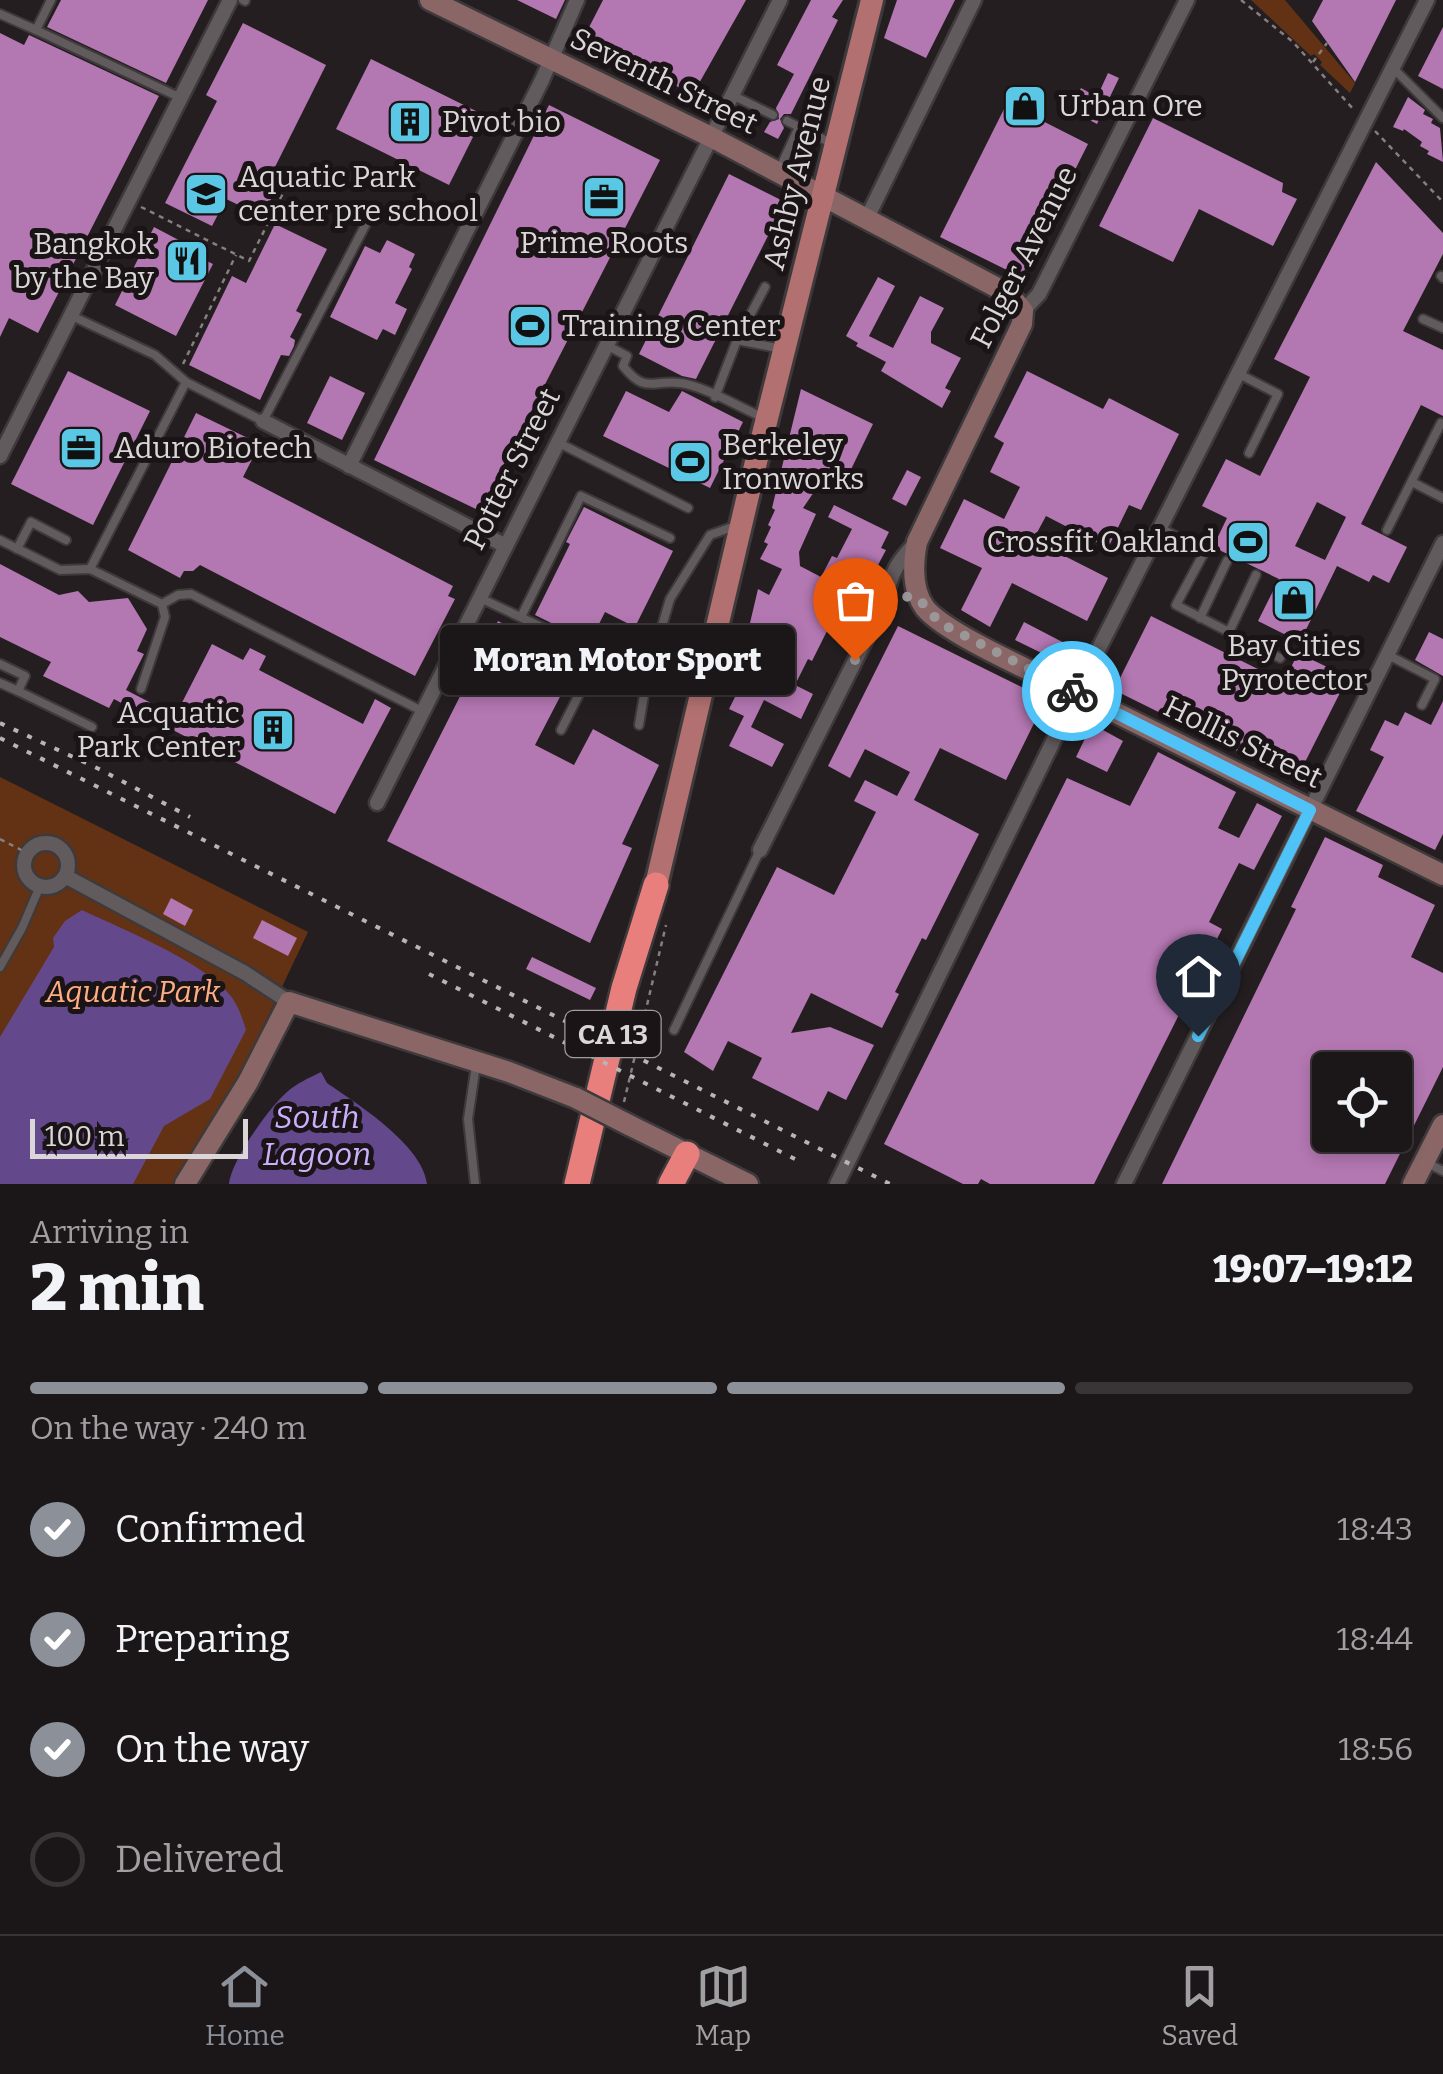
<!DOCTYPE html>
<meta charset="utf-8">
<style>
:root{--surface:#1b1618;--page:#282325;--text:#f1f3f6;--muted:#a09fa2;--line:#393537;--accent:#8c9099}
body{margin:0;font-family:Bitter,serif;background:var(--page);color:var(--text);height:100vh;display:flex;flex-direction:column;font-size:38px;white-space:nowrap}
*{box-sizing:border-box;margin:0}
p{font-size:32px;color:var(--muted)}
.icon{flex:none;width:55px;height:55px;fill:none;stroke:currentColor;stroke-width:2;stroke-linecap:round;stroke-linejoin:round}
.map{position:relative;height:1184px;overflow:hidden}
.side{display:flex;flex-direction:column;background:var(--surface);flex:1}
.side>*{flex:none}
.tools{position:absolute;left:1312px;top:1052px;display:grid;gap:20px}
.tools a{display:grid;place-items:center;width:100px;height:100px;border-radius:10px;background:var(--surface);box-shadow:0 5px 15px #0003,0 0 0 2px var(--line);font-size:50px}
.scale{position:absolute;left:30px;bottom:25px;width:218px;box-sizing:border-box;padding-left:10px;border:5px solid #dbd7d8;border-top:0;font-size:28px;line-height:35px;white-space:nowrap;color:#dbd7d8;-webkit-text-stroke:8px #1a1416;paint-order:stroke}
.pin{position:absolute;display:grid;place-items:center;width:85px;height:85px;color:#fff;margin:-102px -42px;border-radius:50% 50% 50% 0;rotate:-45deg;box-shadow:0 0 10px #0007}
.pin .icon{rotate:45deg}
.courier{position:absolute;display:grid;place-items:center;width:100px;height:100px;margin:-50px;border:8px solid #4fc3f7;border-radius:50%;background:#fff;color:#222;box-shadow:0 2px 12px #0007}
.bubble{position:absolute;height:70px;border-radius:10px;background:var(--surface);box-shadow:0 5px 15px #0003,0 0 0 2px var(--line);font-size:32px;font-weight:800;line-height:70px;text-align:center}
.head em{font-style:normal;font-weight:800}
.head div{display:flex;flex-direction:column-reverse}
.head{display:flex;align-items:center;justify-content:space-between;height:170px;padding:0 30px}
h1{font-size:65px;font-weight:800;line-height:75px}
.bar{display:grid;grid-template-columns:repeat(4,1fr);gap:15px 10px;align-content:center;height:120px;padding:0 30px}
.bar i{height:12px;border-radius:8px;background:var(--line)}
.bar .selected{background:var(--accent)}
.bar p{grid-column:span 4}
ol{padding:0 30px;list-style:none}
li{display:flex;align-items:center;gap:30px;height:110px}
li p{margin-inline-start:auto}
li .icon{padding:10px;border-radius:50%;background:var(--accent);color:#fff;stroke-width:4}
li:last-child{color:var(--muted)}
li i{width:55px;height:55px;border:5px solid var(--line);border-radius:50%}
.dock{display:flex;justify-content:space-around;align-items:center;height:140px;border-top:2px solid var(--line);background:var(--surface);font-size:28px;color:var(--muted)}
.dock a{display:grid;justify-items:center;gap:5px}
.dock .selected{color:var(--accent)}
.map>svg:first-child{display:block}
.green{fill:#633214}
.water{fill:#63498c}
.building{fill:#b377b1;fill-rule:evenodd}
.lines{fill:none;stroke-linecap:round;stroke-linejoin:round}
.lane-casing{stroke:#3e3a3b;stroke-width:12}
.street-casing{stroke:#3e3a3b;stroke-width:19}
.secondary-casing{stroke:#3e3a3b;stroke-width:25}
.primary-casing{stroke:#3e3a3b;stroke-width:28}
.highway-casing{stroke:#3e3a3b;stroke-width:30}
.path{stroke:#847f80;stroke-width:2.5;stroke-dasharray:5 5;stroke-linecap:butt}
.lane{stroke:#625b5d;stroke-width:8}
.street{stroke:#625b5d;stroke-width:14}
.secondary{stroke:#8a6667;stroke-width:20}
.primary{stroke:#b27170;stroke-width:22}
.highway{stroke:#e87f7d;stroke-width:25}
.rail{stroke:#b9b5b6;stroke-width:4;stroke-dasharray:5 10;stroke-linecap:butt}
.secondary-bridge-casing{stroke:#3e3a3b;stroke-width:25;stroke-linecap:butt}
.secondary-bridge{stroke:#8a6667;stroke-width:20}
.done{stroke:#9b9698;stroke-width:10;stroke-dasharray:0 18}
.route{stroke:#4fc3f7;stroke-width:12}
.labels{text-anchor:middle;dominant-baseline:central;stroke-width:10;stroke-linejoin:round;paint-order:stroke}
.shield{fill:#1a1416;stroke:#a19c9e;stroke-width:2.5}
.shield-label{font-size:28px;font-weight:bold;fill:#dbd7d8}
.street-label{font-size:30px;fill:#dbd7d8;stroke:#1a1416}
.poi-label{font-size:30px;fill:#dbd7d8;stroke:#1a1416;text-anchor:start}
.park-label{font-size:30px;font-style:italic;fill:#fdad82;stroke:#1a1416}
.water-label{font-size:32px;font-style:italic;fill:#caaffc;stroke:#1a1416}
</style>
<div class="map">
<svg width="1443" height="1184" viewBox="0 0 1443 1184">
<rect width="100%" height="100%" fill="#241e20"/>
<g class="green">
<path d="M1251 0H1285L1355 83 1350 93 1320 65 1322 62 1314 54 1311 56Z"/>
<path d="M0 777 308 932 234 1088 175 1184H0Z"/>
</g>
<g class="water">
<path d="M82 910C124 930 202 961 230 995 238 1005 242 1017 246 1030L210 1099 164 1126 133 1184H0V1037L54 947 53 938 65 921Z"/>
<path d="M321 1072 327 1083C356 1103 423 1145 427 1184H229C232 1159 269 1108 287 1092 297 1083 309 1078 321 1072Z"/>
</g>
<g class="building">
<path d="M61 0H208L166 83 47 27Z"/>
<path d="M517 0H565L556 19Z"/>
<path d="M603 0H746L693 94 582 41Z"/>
<path d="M811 0H843L832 17 838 20 791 114H784L780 119 784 128 778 139 764 132 770 122 779 119 776 108 794 74 777 65Z"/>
<path d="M897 0H955L926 58 884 38Z"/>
<path d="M1323 0H1396L1355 82 1312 21Z"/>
<path d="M243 23 326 65 267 183 277 188 262 216 226 199 212 226 165 203 217 101 206 95Z"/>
<path d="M1443 27V89L1418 76Z"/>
<path d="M0 33 24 45 29 35 159 96 38 333 9 318 0 337Z"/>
<path d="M371 59 484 115 449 185 336 129Z"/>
<path d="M1108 73 1119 78 1097 124 1070 110 1081 88 1097 97Z"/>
<path d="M1408 97 1425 110 1423 114 1433 119 1431 123 1440 128 1443 162 1427 154 1429 151 1420 146 1422 142 1404 129 1406 125 1403 131 1393 127Z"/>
<path d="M1007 103 1088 144 1021 277 940 237Z"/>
<path d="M549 105 660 160 480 511 374 460Z"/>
<path d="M1153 118 1283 183 1282 192 1297 199 1273 246 1199 209 1173 262 1099 226Z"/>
<path d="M1376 162 1443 233V254L1403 331 1443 350V416L1421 405 1361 524 1407 547 1389 583 1373 575 1369 582 1337 566 1300 642 1258 621 1279 579 1213 547 1227 518 1202 506 1226 459 1260 476 1310 377 1274 359ZM1317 502 1346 517 1325 560 1295 546Z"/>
<path d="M729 174 785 202 696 379 682 376 639 354Z"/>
<path d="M275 224 327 249 296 311 302 314 290 337 295 340 294 346 289 356 281 355 260 400 189 365 232 276 246 283Z"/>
<path d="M154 227 190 246 188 252 213 264 176 336 115 305Z"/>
<path d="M387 240 415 254 409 267 412 269 395 303 407 309 395 335 383 329 377 340 330 317 365 246 380 253Z"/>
<path d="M878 277 895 286 869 336 893 348 920 296 944 308 931 332V343L961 358 945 388 951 391 942 408 881 371 886 362 856 346 858 343 846 336Z"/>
<path d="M68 371 150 411 93 525 11 484Z"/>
<path d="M1027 371 1103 409 1109 398 1179 434 1141 510 1129 505 1108 548 1046 516 1033 540 1108 578 1087 621 1012 583 990 627 961 610 982 568 940 548 964 499 1004 519 1020 487 990 472 1004 443 994 437Z"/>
<path d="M330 376 365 393 342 440 307 423Z"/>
<path d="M801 389 873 424 842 488 823 479 803 508 816 514 799 552 800 566 821 577 832 556 837 558 852 529 828 517 834 505 889 532 881 548 886 550 878 565 871 562 850 605 856 608 844 632 830 625 812 661 808 659 795 685 813 694 801 719 764 700 751 727 784 744 772 767 729 746 744 716 729 709 760 647 746 640 758 589 769 595 782 569 760 559 768 544 764 542 771 527 768 525 775 510 772 508Z"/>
<path d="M626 391 669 412 682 391 743 422 710 488 603 436Z"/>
<path d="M196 413 260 444 243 477 453 586 448 596 455 599 415 676 200 565 193 571H184L180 578 128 550Z"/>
<path d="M907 470 921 477 906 506 892 499Z"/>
<path d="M584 507 673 551 635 627 605 612 590 642 535 615 570 544 566 542Z"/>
<path d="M0 564 59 595 78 591 89 602 128 598 147 629 137 651 144 654 126 690 155 705 149 718 114 699 109 708 43 676 51 662 0 637Z"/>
<path d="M1151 616 1284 682 1298 653 1348 677 1296 780 1114 690Z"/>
<path d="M498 621 578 662 535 745 574 765 593 729 659 765 622 844 632 848 590 943 387 841Z"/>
<path d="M1024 622 1072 647 1064 664 1015 640Z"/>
<path d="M898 626 1046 699 1006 780 940 748 914 800 979 834 926 940 922 938 895 992 899 994 882 1028 811 993 791 1033 830 1027 874 1045 846 1100 828 1091 818 1111 752 1078 762 1058 728 1041 713 1071 684 1052 777 867 834 895 876 812 854 801 865 780 897 796 910 772 865 749 850 778 828 766Z"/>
<path d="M1429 632 1443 639V676L1415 660Z"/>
<path d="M212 644 243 660 250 648 266 656 259 670 363 724 375 699 391 708 335 814 169 728Z"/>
<path d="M1443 701V834L1435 850 1356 811 1384 757 1370 750 1385 720 1398 726 1405 712 1431 725Z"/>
<path d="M1092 724 1123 741 1107 772 1076 757Z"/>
<path d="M1158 752 1236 792 1218 828 1239 838 1257 803 1282 816 1254 870 1239 863 1209 922 1222 929 1094 1184H990L981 1179 978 1184H963L884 1144 1067 778 1130 806Z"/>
<path d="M1325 837 1383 865 1378 877 1435 905 1411 957 1443 973V1067L1385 1184H1162L1296 909 1291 907ZM1330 1070H1395V1135H1330Z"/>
<path d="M171 898 193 910 185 926 163 914Z"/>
<path d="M262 920 297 938 288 956 253 938Z"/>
<path d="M532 957 596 988 590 1000 526 969Z"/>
</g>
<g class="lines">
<g class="lane-casing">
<g id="lane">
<path d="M243 0 245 1"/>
<path d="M0 14 36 30 51 0"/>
<path d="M36 30 181 98"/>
<path d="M1393 68 1443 118"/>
<path d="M732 95 773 115"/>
<path d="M787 121 833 144"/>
<path d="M780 168 799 127"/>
<path d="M1441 276 1443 278"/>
<path d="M72 316 155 355 186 382 263 421 368 220"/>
<path d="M1423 319 1443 328"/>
<path d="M737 340 782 349"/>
<path d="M608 346 627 356 623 366C646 395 653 379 680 383 704 386 739 407 762 417"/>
<path d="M1239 374 1278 394 1249 453"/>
<path d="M715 397 737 340 765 287"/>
<path d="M559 443 688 508"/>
<path d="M1412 482 1443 498"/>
<path d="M1160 528 1205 551 1176 605 1280 658"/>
<path d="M1387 530 1441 423"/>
<path d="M0 540 60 570 90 569 162 604"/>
<path d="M17 549 31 522 66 540"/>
<path d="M90 569 186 382"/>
<path d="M480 598 647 677"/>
<path d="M162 604 178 595 191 594 422 711"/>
<path d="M521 617 581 496 670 538"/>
<path d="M1200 618 1227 561"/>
<path d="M1229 632 1256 575"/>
<path d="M1388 655 1435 679 1422 705"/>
<path d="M0 664 25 676 18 691 92 727"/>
<path d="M0 683 18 691"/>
<path d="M141 689 165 617 162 604"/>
<path d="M639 725 647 677 670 599 710 535 738 525"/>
<path d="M561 730 599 655"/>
<path d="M0 967 22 928 40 886"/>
<path d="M674 1030 760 850"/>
<path d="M1425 1162 1443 1171"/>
<path d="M475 1184 468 1119 476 1065"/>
</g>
</g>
<g class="street-casing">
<g id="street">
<path d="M866 220 974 0"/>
<path d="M1023 311 1039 294 1187 0"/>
<path d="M263 421 506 546"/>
<path d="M0 456 230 0"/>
<path d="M349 466 542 80 577 0"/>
<path d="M377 803 780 0"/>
<circle cx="46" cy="865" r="22"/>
<path d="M760 850 886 599C889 575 900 558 917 542"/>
<path d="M65 876 245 973 289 1002"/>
<path d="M837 1184 1088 670 1427 0"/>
<path d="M1124 1184 1443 543"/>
</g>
</g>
<g class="secondary-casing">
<g id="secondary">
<path d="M430 0 711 137 1009 294 1023 311 1022 324 917 542C913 563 911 589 925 608 947 635 1041 675 1076 693 1198 754 1321 814 1443 875"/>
<path d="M629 1125 748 1184"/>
<path d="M185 1184 248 1082 289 1002 509 1072 576 1098"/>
<path d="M1413 1184 1443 1125"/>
</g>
</g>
<g class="primary-casing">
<path id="primary" d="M656 885 755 466 872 0"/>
</g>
<g class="highway-casing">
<g id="highway">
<path d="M577 1184 624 988 656 885"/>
<path d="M671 1184 687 1154"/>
</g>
</g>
<g class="path">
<path d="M1241 0 1293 42 1355 111"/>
<path d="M1313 62 1327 43"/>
<path d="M1375 131 1443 202"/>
<path d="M141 207 249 261 283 193 294 181"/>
<path d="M183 364 236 255"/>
<path d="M0 839 27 853"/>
<path d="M624 1102 666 925"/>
</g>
<use href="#lane" class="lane"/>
<use href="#street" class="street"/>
<use href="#secondary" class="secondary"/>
<use href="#primary" class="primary"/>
<use href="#highway" class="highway"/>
<g class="rail">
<path d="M0 723 99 769 190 817"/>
<path d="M0 738 890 1184"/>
<path d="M429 974 795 1159"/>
</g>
<g class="secondary-bridge-casing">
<path id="secondary-bridge" d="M576 1098 629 1125"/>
</g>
<use href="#secondary-bridge" class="secondary-bridge"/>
</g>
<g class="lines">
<path class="done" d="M855 660 886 599 900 596 918 598 940 623 1072 691"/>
<path class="route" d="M1072 691 1310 810 1198 1036"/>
</g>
<defs>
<g id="shop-square" transform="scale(2.25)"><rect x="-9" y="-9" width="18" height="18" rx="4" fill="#5ac8e5" stroke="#1a1416"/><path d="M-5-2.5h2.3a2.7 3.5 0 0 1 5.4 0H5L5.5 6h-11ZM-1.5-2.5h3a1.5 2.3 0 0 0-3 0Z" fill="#111"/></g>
<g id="building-square" transform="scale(2.25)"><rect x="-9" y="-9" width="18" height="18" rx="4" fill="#5ac8e5" stroke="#1a1416"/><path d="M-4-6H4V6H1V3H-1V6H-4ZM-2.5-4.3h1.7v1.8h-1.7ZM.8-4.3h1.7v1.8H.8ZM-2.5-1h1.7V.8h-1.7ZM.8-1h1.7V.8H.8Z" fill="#111"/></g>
<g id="school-square" transform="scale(2.25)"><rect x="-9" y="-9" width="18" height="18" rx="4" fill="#5ac8e5" stroke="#1a1416"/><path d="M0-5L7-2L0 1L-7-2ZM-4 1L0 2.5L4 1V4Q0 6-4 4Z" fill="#111"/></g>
<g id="office-square" transform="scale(2.25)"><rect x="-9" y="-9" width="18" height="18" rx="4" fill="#5ac8e5" stroke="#1a1416"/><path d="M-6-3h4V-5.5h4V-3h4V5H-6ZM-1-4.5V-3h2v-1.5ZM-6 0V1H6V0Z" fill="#111"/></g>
<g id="restaurant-square" transform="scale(2.25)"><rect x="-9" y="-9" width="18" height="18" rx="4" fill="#5ac8e5" stroke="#1a1416"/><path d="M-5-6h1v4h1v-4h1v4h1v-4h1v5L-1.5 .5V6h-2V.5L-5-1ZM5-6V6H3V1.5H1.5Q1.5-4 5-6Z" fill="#111"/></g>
<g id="stadium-square" transform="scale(2.25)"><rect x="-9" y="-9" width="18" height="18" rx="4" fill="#5ac8e5" stroke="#1a1416"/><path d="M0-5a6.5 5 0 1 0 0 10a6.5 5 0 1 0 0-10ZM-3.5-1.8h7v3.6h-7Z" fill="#111"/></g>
</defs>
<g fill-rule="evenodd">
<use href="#shop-square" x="1025" y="106"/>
<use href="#building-square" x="410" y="122"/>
<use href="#school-square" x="206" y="194"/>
<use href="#office-square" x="604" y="197"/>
<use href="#restaurant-square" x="187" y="261"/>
<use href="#stadium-square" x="530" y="326"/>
<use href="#office-square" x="81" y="448"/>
<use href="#stadium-square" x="690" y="462"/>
<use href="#stadium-square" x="1248" y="542"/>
<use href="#shop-square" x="1294" y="600"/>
<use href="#building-square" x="273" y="730"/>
</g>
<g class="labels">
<rect class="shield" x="565.5" y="1011" width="95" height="46" rx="8"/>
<g class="shield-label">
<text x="613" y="1034">CA 13</text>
</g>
<g class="street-label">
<text transform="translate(664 81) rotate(26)">Seventh Street</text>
<text transform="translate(797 173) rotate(-76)">Ashby Avenue</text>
<text transform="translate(1024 257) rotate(-63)">Folger Avenue</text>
<text transform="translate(512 469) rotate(-63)">Potter Street</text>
<text transform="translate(1243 742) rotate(26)">Hollis Street</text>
</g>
<g class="poi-label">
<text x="1058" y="106">Urban Ore</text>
<text x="442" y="122">Pivot bio</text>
<text x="238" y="177">Aquatic Park<tspan x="238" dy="34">center pre school</tspan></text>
<text x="604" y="243" text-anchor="middle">Prime Roots</text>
<text x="154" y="244" text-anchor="end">Bangkok<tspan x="154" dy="34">by the Bay</tspan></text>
<text x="562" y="326">Training Center</text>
<text x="722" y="445">Berkeley<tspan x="722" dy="34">Ironworks</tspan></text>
<text x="114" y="448">Aduro Biotech</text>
<text x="1216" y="542" text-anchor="end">Crossfit Oakland</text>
<text x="1294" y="646" text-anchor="middle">Bay Cities<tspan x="1294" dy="34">Pyrotector</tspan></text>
<text x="240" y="713" text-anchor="end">Acquatic<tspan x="240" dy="34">Park Center</tspan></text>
</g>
<g class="park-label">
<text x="133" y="992">Aquatic Park</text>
</g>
<g class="water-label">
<text x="317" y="1117">South<tspan x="317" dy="37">Lagoon</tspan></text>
</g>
</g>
</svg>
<div class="tools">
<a><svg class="icon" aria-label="locate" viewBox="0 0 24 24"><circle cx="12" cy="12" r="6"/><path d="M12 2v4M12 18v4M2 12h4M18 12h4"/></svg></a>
</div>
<div class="scale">100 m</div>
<div class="pin" style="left:855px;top:660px;background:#ea580c"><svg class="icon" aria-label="bag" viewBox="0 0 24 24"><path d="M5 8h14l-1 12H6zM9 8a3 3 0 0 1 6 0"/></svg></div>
<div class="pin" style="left:1198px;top:1036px;background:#1f2937"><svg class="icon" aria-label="home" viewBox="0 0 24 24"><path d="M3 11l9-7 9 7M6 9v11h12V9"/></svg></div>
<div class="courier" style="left:1072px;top:691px"><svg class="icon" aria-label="bike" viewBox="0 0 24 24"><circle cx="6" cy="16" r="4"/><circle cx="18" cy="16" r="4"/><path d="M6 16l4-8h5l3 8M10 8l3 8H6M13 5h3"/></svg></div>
<div class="bubble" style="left:440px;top:625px;width:355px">Moran Motor Sport</div>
</div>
<section class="side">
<div class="head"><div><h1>2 min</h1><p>Arriving in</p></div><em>19:07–19:12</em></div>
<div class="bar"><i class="selected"></i><i class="selected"></i><i class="selected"></i><i></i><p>On the way · 240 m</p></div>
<ol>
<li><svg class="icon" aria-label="check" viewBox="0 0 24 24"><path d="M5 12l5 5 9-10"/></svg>Confirmed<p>18:43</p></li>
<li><svg class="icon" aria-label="check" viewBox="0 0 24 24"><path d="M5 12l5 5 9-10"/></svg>Preparing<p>18:44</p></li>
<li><svg class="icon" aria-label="check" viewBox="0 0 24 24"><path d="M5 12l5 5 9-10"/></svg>On the way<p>18:56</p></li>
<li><i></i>Delivered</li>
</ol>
</section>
<nav class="dock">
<a class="selected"><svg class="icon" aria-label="home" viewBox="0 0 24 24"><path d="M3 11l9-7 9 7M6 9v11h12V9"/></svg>Home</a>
<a><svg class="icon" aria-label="map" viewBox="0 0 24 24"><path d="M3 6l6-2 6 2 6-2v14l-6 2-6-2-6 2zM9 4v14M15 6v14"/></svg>Map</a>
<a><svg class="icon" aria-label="saved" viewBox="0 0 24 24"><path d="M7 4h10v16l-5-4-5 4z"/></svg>Saved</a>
</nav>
